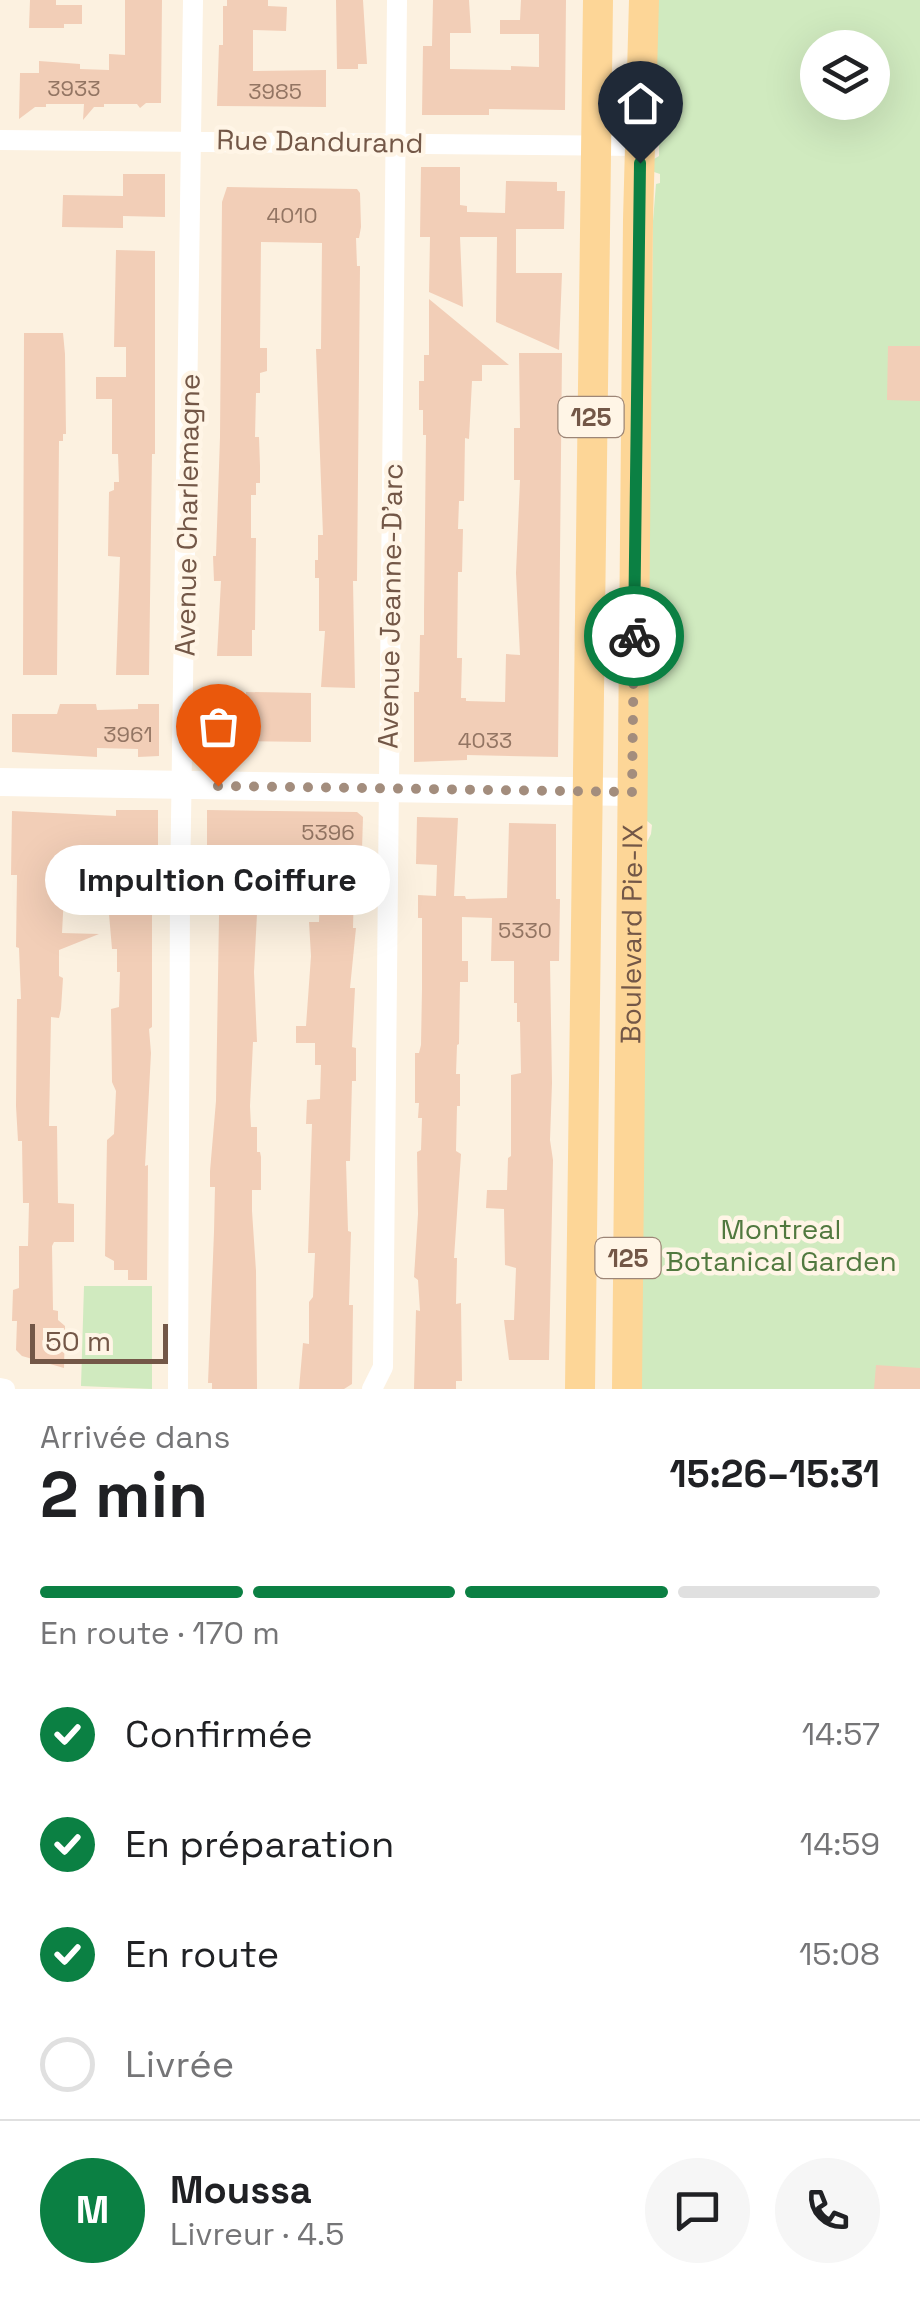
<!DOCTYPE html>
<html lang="fr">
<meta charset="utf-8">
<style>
:root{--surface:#fff;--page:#f6f6f6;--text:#202124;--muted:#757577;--line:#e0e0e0;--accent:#0b8043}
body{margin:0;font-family:"Space Grotesk",sans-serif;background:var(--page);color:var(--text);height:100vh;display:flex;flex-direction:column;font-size:38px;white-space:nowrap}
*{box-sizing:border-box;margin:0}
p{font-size:32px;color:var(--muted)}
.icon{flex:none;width:55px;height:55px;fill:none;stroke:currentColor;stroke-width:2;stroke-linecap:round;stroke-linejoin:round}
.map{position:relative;height:1389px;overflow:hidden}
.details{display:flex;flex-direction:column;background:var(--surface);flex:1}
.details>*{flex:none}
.buttons{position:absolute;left:800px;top:30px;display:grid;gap:20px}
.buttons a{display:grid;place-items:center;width:90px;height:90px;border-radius:50%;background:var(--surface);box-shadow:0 10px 40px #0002;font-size:50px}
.scale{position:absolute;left:30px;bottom:25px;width:138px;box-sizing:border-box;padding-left:10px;border:5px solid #735747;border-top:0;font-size:28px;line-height:35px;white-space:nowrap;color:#735747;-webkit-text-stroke:8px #fff5e6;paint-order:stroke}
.pin{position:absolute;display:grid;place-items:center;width:85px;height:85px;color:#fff;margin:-102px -42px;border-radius:50% 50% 50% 0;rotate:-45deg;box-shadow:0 0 10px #0007}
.pin .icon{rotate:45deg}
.courier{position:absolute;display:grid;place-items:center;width:100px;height:100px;margin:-50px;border:8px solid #0b8043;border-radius:50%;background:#fff;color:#222;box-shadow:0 2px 12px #0007}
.bubble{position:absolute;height:70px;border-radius:35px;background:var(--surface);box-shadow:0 10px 40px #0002;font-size:32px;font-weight:700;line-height:70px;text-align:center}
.overview em{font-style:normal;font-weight:700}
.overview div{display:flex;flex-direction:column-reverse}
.overview{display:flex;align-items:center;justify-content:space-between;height:170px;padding:0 40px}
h1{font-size:65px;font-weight:700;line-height:75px}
.bar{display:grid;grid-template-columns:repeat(4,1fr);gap:15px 10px;align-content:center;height:120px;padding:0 40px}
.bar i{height:12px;border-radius:8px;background:var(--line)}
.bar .on{background:var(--accent)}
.bar p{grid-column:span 4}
.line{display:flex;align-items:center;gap:25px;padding:0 40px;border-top:2px solid var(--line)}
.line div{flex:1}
.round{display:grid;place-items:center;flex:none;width:105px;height:105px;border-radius:52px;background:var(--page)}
ol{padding:0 40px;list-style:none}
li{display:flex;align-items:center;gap:30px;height:110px}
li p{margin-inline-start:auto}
li .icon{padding:10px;border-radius:50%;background:var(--accent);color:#fff;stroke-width:4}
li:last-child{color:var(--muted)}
li i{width:55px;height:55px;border:5px solid var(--line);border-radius:50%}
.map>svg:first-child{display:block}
.green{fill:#d0eabf;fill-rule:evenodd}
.building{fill:#f2ceb7}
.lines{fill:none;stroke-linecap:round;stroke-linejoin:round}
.street{stroke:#fff;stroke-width:20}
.secondary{stroke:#fff;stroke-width:28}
.primary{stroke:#fdd697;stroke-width:30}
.done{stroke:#a38d7d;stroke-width:10;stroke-dasharray:0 18}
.route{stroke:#0b8043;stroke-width:12}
.labels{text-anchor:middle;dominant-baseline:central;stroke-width:9;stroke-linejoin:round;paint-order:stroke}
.number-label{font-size:22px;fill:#937563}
.shield{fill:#fff5e6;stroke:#9d8677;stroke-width:2.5}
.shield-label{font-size:25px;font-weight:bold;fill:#735747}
.street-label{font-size:28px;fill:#735747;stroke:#fff5e6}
.park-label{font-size:28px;fill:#51793f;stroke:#fff5e6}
</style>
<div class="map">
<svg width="920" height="1389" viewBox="0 0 920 1389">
<rect width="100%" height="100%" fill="#fcf1e0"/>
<g class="green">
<path d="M658 0H920V1389H641L646 844 651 834 652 825 646 820 653 221 656 184 660 183V174L654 172V159L659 156V122H655ZM818 48H872V102H818Z"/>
<path d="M84 1286H152V1389L81 1386Z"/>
</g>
<g class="building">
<path d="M30 0H56V5H82V24H64V28H29Z"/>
<path d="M125 0H162L161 103H146L140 108 137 104H104V107H94L83 120 84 104H46V107H35L19 119 20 73H39V61L80 64V69L109 70V54L125 55Z"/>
<path d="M227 0H268V6L287 7 286 31 253 30V71L326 70V107L217 106 219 45H223V6H227Z"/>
<path d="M336 0H363L367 64H358V69H337Z"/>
<path d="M433 0H469L471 33H450V69L511 70V66L539 67V34H500V20H520L521 0H566L565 110 489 109V115H422L423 46H432Z"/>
<path d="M421 167H460V205L467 206V212L505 213 506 181 557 182V191H565L564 229H516V273H562L559 350 496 322 497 237H460L463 307 429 292 430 237H420Z"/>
<path d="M123 174H165V217L123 216V228L62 227 63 195 123 196Z"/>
<path d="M227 187 357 189 360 193 361 227 359 238H356L357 266H360L357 581H353L355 688 321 687 325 631H319V578H315V560H318V535H323L316 349H321L322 243 261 242 260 348H267V371L260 373V393H256L255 437H259L260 466V483H256V495H251V538H256L255 630H252V656H217L221 581H214L213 556H216L220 437 222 202Z"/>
<path d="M116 250 155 251V454H152L149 675H116L120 557 108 556 109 492 114 490V482H119L118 454H112V399H96V377H126V347H114Z"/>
<path d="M429 299 509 365H482V381H472L469 439 465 438 464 501H459L458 529H463L462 572H458L457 658H462L461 698H466V701L505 702 506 654 520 655 516 573 520 480H514V428H520L519 353H562L558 757 467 755V760L414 762V692H419L420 635H424V612L426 435H423V410H419V381H424V355H429Z"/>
<path d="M24 333H63L65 354 66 434H63V441H59L57 675H23Z"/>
<path d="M888 346H920V401L887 400Z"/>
<path d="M246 692 311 693V742L245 741Z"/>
<path d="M60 704H96L97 710 138 709V704H159V756L138 757V749L97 748V757L12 752V714H57Z"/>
<path d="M116 810H158V882H152V1027L149 1029 151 1053 145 1166 148 1165 147 1280H128V1270H114V1261L105 1256 107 1140 114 1134 116 1091 112 1082 111 1009 119 1007 120 972H117V949H112L109 914H101V892H115L116 853 76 852V876H65L62 933 99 934 59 950V976L63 978 61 1009 59 1018 51 1017 49 1126H57L58 1203 74 1204V1242H54L52 1246 53 1310 58 1311V1320L65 1326 64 1368 22 1356 16 1350 17 1321H12L13 1290 19 1288V1246H28L29 1203H23L22 1141H18L16 1106 17 999H21L19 948 16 947 17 875H11L12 811 116 816Z"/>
<path d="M207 810 357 812 363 817 361 882H354L353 928H356L350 988H355L352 1047 356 1048V1081H352L350 1161H346L348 1231 351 1232 349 1305H353L352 1384 344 1389H299L303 1343 309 1344V1302L313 1297 315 1253H308L312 1124H306L307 1100 320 1099 321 1065H315V1043H296V1026H306L311 956 309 922H319L320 895H334L337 857 294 853V880H274L275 851H240V894H258L254 972 257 1042H253L250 1106 251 1127H257V1152H260L261 1157V1190H252V1211L256 1271 257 1389H212V1383H208L214 1232 215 1187H210V1171L216 1101 219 916 218 880H207Z"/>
<path d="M417 817 458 818 454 896H465L466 899 507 898 509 823 556 824V899H560L559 961H550L552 1083 550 1140 553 1160 549 1360H509L504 1320H514L516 1268 505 1265 504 1209 486 1208 487 1190H507L508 1158 511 1156V1075L521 1073 520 1022H517V1003H514V961H491L492 918 462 917V961H468V982H460L459 1044 457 1045 456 1074H460V1106H457L456 1151 461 1154 454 1258H457L456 1304 461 1303 462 1381H456V1389H414L416 1310 420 1311 418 1280 414 1277 418 1214 417 1152 421 1150 422 1118H418L419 1103H415V1053H419L421 1045 422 989V918H418V895L436 896 437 865 416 864Z"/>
<path d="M876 1365 920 1368V1389H874Z"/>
</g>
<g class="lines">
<g class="street">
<path d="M0 140 640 146"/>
<path d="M0 1388 5 1389"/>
<path d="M178 1389 180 889 193 0"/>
<path d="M372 1389 383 1367 397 0"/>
</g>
<path class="secondary" d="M0 782 632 792"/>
<g class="primary">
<path d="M580 1389 598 0"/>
<path id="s1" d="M627 1389 638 220 644 0"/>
</g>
</g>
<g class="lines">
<path class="done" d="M218 786 632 792 634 636"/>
<path class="route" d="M634 636 640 163"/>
</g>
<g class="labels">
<g class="number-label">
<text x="74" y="88">3933</text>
<text x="275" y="91">3985</text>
<text x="292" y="215">4010</text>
<text x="128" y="734">3961</text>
<text x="485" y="740">4033</text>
<text x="328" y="832">5396</text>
<text x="525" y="930">5330</text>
</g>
<g class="shield">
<rect x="558.5" y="397" width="65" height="40" rx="8"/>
<rect x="595.5" y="1238" width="65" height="40" rx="8"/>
</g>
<g class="shield-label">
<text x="591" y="417">125</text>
<text x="628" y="1258">125</text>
</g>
<g class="street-label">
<text transform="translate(320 141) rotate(1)">Rue Dandurand</text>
<text transform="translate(187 515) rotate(-89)">Avenue Charlemagne</text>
<text transform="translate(390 606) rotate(-89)">Avenue Jeanne-D'arc</text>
<text stroke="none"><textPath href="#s1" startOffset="455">Boulevard Pie-IX</textPath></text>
</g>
<g class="park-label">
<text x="781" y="1229">Montreal<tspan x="781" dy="32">Botanical Garden</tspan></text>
</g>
</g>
</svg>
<div class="buttons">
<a><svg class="icon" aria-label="layers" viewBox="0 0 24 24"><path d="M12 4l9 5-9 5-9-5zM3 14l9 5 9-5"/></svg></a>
</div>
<div class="scale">50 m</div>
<div class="pin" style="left:218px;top:786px;background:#ea580c"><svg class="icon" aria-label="bag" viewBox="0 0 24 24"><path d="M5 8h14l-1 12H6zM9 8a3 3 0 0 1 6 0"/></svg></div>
<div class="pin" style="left:640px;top:163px;background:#1f2937"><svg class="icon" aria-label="home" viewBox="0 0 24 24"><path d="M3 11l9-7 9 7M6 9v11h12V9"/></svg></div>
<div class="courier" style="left:634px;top:636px"><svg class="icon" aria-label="bike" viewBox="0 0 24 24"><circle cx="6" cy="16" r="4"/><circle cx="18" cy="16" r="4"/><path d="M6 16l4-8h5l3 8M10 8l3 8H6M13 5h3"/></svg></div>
<div class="bubble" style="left:45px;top:845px;width:345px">Impultion Coiffure</div>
</div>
<section class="details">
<div class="overview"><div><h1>2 min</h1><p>Arrivée dans</p></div><em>15:26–15:31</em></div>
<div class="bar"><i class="on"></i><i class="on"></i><i class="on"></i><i></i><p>En route · 170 m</p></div>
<ol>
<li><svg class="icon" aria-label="check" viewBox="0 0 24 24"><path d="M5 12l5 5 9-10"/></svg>Confirmée<p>14:57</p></li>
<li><svg class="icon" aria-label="check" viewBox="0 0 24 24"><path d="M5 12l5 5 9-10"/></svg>En préparation<p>14:59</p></li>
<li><svg class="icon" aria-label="check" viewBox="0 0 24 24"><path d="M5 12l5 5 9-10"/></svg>En route<p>15:08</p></li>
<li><i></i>Livrée</li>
</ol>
<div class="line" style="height:180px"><b class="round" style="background:var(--accent);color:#fff">M</b><div><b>Moussa</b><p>Livreur · 4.5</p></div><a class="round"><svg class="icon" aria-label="chat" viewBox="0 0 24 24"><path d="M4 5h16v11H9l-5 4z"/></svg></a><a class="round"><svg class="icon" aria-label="phone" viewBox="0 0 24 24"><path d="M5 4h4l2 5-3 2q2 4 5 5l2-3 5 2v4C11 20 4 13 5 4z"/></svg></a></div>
</section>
